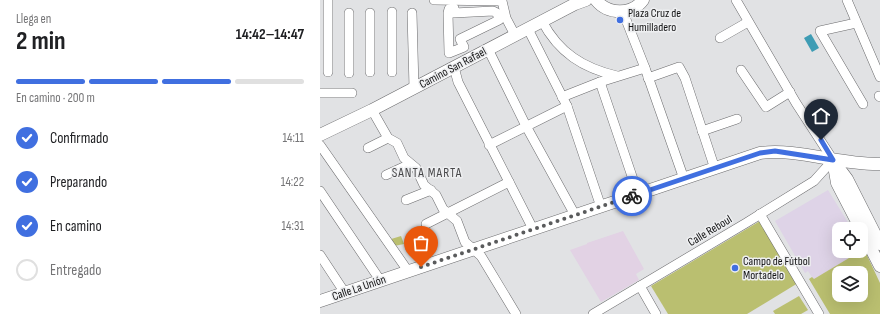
<!DOCTYPE html>
<html lang="es">
<meta charset="utf-8">
<style>
:root{--surface:#fff;--page:#f6f6f6;--text:#202124;--muted:#757577;--line:#e0e0e0;--accent:#406fe0}
body{margin:0;font-family:"Sofia Sans Condensed",sans-serif;background:var(--page);color:var(--text);height:100vh;display:flex;flex-direction:column;font-size:15px;white-space:nowrap}
*{box-sizing:border-box;margin:0}
p{font-size:13px;color:var(--muted)}
.icon{flex:none;width:22px;height:22px;fill:none;stroke:currentColor;stroke-width:2;stroke-linecap:round;stroke-linejoin:round}
.map{position:relative;flex:1;overflow:hidden}
.drawer{display:flex;flex-direction:column;background:var(--surface);width:320px}
.drawer>*{flex:none}
.buttons{position:absolute;left:512px;top:222px;display:grid;gap:8px}
.buttons a{display:grid;place-items:center;width:36px;height:36px;border-radius:8px;background:var(--surface);box-shadow:0 4px 16px #0002;font-size:20px}
.pin{position:absolute;display:grid;place-items:center;width:34px;height:34px;color:#fff;margin:-41px -17px;border-radius:50% 50% 50% 0;rotate:-45deg;box-shadow:0 0 4px #0007}
.pin .icon{rotate:45deg}
.courier{position:absolute;display:grid;place-items:center;width:40px;height:40px;margin:-20px;border:3px solid #406fe0;border-radius:50%;background:#fff;color:#222;box-shadow:0 1px 5px #0007}
.headline em{font-style:normal;font-weight:700}
.headline div{display:flex;flex-direction:column-reverse}
.headline{display:flex;align-items:center;justify-content:space-between;height:68px;padding:0 16px}
h1{font-size:26px;font-weight:700;line-height:30px}
.bar{display:grid;grid-template-columns:repeat(4,1fr);gap:6px 4px;align-content:center;height:48px;padding:0 16px}
.bar i{height:5px;border-radius:3px;background:var(--line)}
.bar .on{background:var(--accent)}
.bar p{grid-column:span 4}
ol{padding:0 16px;list-style:none}
li{display:flex;align-items:center;gap:12px;height:44px}
li p{margin-inline-start:auto}
li .icon{padding:4px;border-radius:50%;background:var(--accent);color:#fff;stroke-width:4}
li:last-child{color:var(--muted)}
li i{width:22px;height:22px;border:2px solid var(--line);border-radius:50%}
main{display:flex;flex:1;min-height:0}
.map>svg:first-child{display:block}
.industrial{fill:#e2d2e4}
.medical{fill:#ded3e7}
.green{fill:#babf70;fill-rule:evenodd}
.water{fill:#3e9cb4}
.lines{fill:none;stroke-linecap:round;stroke-linejoin:round}
.street-casing{stroke:#6b6b6d;stroke-width:10}
.secondary-casing{stroke:#6b6b6d;stroke-width:13}
.street{stroke:#fff;stroke-width:9}
.secondary{stroke:#fff;stroke-width:12}
.done{stroke:#5a5b5c;stroke-width:4;stroke-dasharray:0 7.2}
.route{stroke:#406fe0;stroke-width:5}
.poi-dot{fill:#406fe0;stroke:#eeeff1;stroke-width:1.5}
.labels{text-anchor:middle;dominant-baseline:central;stroke-width:3;stroke-linejoin:round;paint-order:stroke}
.poi-label{font-size:12px;fill:#121213;stroke:#eeeff1;text-anchor:start}
.street-label{font-size:12px;fill:#121213;stroke:#eeeff1}
.neighbourhood-label{font-size:13px;letter-spacing:1px;fill:#48484a;stroke:#eeeff1}
</style>
<main>
<section class="drawer">
<div class="headline"><div><h1>2 min</h1><p>Llega en</p></div><em>14:42–14:47</em></div>
<div class="bar"><i class="on"></i><i class="on"></i><i class="on"></i><i></i><p>En camino · 200 m</p></div>
<ol>
<li><svg class="icon" aria-label="check" viewBox="0 0 24 24"><path d="M5 12l5 5 9-10"/></svg>Confirmado<p>14:11</p></li>
<li><svg class="icon" aria-label="check" viewBox="0 0 24 24"><path d="M5 12l5 5 9-10"/></svg>Preparando<p>14:22</p></li>
<li><svg class="icon" aria-label="check" viewBox="0 0 24 24"><path d="M5 12l5 5 9-10"/></svg>En camino<p>14:31</p></li>
<li><i></i>Entregado</li>
</ol>
</section>
<div class="map">
<svg width="560" height="314" viewBox="0 0 560 314">
<rect width="100%" height="100%" fill="#e1e2e4"/>
<path class="industrial" d="M303 231 324 269 316 274 319 280 281 302 250 250 267 244V243Z"/>
<path class="medical" d="M508 190 532 229H519V251H541L494 280 488 271 485 273 455 221Z"/>
<g class="green">
<path d="M440 221 478 283 427 314H348L331 286Z"/>
<path d="M81 236 84 244 74 246 68 240Z"/>
<path d="M544 249 560 283V314H510L489 279 492 277 494 279ZM519 273H541V295H519Z"/>
<path d="M479 296 488 310 481 314H455L453 311Z"/>
</g>
<path class="water" d="M491 34 499 48 492 52 484 38Z"/>
<g class="lines">
<g class="street-casing">
<g id="street">
<path d="M8 0V72"/>
<path d="M114 0 182 1 186 18 195 35"/>
<path d="M527 0 560 77"/>
<path d="M134 8V13L173 11 177 13 179 20 140 39 144 47 129 53 128 13 129 9Z"/>
<path d="M72 12V72"/>
<path d="M303 12 325 68 364 179"/>
<path d="M29 13V73"/>
<path d="M50 13V72"/>
<path d="M92 13 94 88"/>
<path d="M222 21C239 53 263 68 297 76"/>
<path d="M536 23 500 31 543 104"/>
<path d="M208 29 247 106 281 207"/>
<path d="M400 38 428 22"/>
<path d="M168 49 206 126 255 215"/>
<path d="M134 67 138 82 213 229"/>
<path d="M421 70 446 107 470 92"/>
<path d="M328 78 359 67 365 78 395 169"/>
<path d="M280 82 318 194"/>
<path d="M0 93H32"/>
<path d="M559 96 560 97"/>
<path d="M242 97 280 82 325 68"/>
<path d="M52 110 68 138 77 143 84 158 96 168 104 185 116 195 123 209 137 221 145 242 161 256 196 314"/>
<path d="M382 131 417 119"/>
<path d="M0 145 88 271"/>
<path d="M169 145 247 106"/>
<path d="M48 148 68 138"/>
<path d="M66 175 90 164"/>
<path d="M0 191 60 280"/>
<path d="M86 200 111 190"/>
<path d="M440 214 499 314"/>
<path d="M106 224 189 182"/>
<path d="M0 255 25 293"/>
<path d="M320 286 336 314"/>
<path d="M273 314 426 223 494 181 513 160 476 103 416 0"/>
</g>
</g>
<g class="secondary-casing">
<g id="secondary">
<path d="M276 0C288 15 312 15 323 0"/>
<path d="M0 135 52 110 255 4 266 0"/>
<path d="M513 160 517 183 560 266"/>
<path d="M515 163 527 179 560 244"/>
<path d="M0 301 440 153C478 148 520 165 560 164"/>
</g>
</g>
<use href="#street" class="street"/>
<use href="#secondary" class="secondary"/>
</g>
<g class="lines">
<path class="done" d="M101 267 312 196"/>
<path class="route" d="M312 196 440 153 455 151 513 160 501 140"/>
</g>
<g class="poi-dot">
<circle cx="300" cy="20" r="4"/>
<circle cx="415" cy="268" r="4"/>
</g>
<g class="labels">
<g class="poi-label">
<text x="308" y="13">Plaza Cruz de<tspan x="308" dy="14">Humilladero</tspan></text>
<text x="423" y="261">Campo de Fútbol<tspan x="423" dy="14">Mortadelo</tspan></text>
</g>
<g class="street-label">
<text transform="translate(133 68) rotate(-28)">Camino San Rafael</text>
<text transform="translate(390 231) rotate(-31)">Calle Reboul</text>
<text transform="translate(39 288) rotate(-19)">Calle La Unión</text>
</g>
<g class="neighbourhood-label">
<text x="107" y="173">SANTA MARTA</text>
</g>
</g>
</svg>
<div class="buttons">
<a><svg class="icon" aria-label="locate" viewBox="0 0 24 24"><circle cx="12" cy="12" r="6"/><path d="M12 2v4M12 18v4M2 12h4M18 12h4"/></svg></a>
<a><svg class="icon" aria-label="layers" viewBox="0 0 24 24"><path d="M12 4l9 5-9 5-9-5zM3 14l9 5 9-5"/></svg></a>
</div>
<div class="pin" style="left:101px;top:267px;background:#ea580c"><svg class="icon" aria-label="bag" viewBox="0 0 24 24"><path d="M5 8h14l-1 12H6zM9 8a3 3 0 0 1 6 0"/></svg></div>
<div class="pin" style="left:501px;top:140px;background:#1f2937"><svg class="icon" aria-label="home" viewBox="0 0 24 24"><path d="M3 11l9-7 9 7M6 9v11h12V9"/></svg></div>
<div class="courier" style="left:312px;top:196px"><svg class="icon" aria-label="bike" viewBox="0 0 24 24"><circle cx="6" cy="16" r="4"/><circle cx="18" cy="16" r="4"/><path d="M6 16l4-8h5l3 8M10 8l3 8H6M13 5h3"/></svg></div>
</div>
</main>
